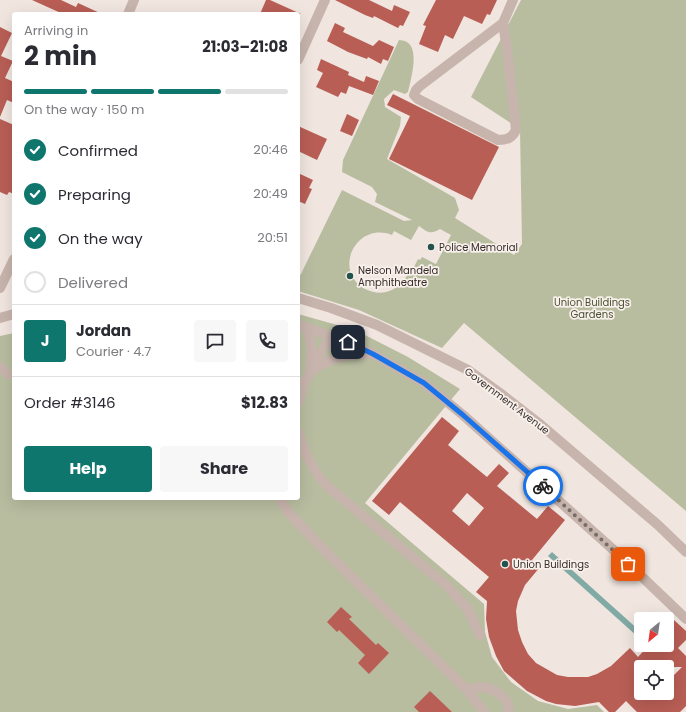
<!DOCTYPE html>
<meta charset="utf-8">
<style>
:root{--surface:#fff;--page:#f7f7f7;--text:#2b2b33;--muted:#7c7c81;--line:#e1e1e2;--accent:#0f766e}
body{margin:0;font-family:Poppins,sans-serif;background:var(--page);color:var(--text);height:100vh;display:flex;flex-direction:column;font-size:15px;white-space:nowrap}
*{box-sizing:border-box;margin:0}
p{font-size:13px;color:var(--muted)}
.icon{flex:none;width:22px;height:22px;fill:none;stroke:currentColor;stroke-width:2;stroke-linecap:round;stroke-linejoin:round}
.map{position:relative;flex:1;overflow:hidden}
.panel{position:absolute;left:12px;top:12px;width:288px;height:488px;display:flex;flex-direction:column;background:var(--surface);border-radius:4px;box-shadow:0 4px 16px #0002}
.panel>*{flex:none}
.needle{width:26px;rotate:209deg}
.buttons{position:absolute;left:634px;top:612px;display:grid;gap:8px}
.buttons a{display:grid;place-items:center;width:40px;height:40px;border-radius:4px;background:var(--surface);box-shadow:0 4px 16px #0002;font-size:20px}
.pin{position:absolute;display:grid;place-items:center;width:34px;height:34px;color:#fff;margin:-17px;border-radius:8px;box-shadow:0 2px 6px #0006}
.courier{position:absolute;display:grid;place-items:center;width:40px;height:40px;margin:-20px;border:3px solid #1a73e8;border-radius:50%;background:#fff;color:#222;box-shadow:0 1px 5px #0007}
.headline em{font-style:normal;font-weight:700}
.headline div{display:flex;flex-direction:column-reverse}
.headline{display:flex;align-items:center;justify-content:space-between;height:68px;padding:0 12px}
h1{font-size:26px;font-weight:700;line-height:30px}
.bar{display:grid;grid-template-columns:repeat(4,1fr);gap:6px 4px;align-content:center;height:48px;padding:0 12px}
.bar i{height:5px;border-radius:3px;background:var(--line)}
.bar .on{background:var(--accent)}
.bar p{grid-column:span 4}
.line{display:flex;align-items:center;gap:10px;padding:0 12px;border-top:1px solid var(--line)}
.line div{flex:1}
.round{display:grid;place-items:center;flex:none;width:42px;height:42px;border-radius:4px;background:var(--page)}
ol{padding:0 12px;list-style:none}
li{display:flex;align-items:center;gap:12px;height:44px}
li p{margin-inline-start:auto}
li .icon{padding:4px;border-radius:50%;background:var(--accent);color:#fff;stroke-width:4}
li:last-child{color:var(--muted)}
li i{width:22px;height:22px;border:2px solid var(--line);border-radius:50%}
.primary-button{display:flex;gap:8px;margin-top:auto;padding:8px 12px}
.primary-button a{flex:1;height:46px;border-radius:4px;background:var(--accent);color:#fff;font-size:16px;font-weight:700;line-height:46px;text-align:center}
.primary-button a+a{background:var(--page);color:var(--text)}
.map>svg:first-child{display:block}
.green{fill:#b8bda0;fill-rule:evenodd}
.water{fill:#81aaa5}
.building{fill:#b85e55;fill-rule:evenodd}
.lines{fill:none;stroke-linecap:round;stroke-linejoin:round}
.minor{stroke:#c7b4ac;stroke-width:10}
.done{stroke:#776d69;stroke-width:4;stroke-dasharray:0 7.2}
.route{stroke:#1a73e8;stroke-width:5}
.poi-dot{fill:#24524e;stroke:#f8f0eb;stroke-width:1.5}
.labels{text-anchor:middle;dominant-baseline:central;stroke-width:3.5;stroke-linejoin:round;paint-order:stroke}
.poi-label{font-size:10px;fill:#362c2a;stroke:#f8f0eb;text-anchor:start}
.park-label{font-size:10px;fill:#4a5131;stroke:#f8f0eb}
.street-label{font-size:10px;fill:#362c2a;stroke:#f8f0eb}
</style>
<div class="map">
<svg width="686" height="712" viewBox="0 0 686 712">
<rect width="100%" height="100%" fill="#f0e5df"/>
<g class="green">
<path d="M521 0H686V511L464 323 442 348 359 310 298 291V280L342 190 404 221 412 220 375 202 377 194 372 187 342 172 343 160 399 40C423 40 411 78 408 92L405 94 394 90 384 99 385 107 401 117 400 126 387 159 455 198 459 210 455 218 514 255 522 244 520 129 471 97ZM419 226C427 232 430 235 440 229L451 235 436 264 422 257 420 260 418 259 411 273H408C404 283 397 289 386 292 379 294 372 292 365 289 332 271 356 221 392 235L394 231 411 240Z"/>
<path d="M298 314 355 330 408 357 460 389 365 503 484 604 485 632 492 657 511 682 538 701 568 709 597 705 604 712H0V336L14 333V498H298Z"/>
</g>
<path class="water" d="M552 552 641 632 638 637 548 556Z"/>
<g class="building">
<path d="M32 0H61L76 7 78 3 102 14H63Z"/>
<path d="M266 0H270L301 14H260Z"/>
<path d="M335 0H369L392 11 394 5 410 12 403 26 400 25 398 28 374 16 373 18 365 15Z"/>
<path d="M436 0H497L490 15 487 14 482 24 464 16 453 39 445 35 438 52 419 44 426 26 423 25Z"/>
<path d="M335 23 345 28 343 32 373 46 379 40 394 47 388 61 383 59 381 64 368 57 367 59 348 52 327 41Z"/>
<path d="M0 27 12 33 1 56 13 61 5 78 14 82V103L7 100 0 117Z"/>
<path d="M321 59 349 72 348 75 364 82 366 76 379 81 373 95 349 86 346 94 341 92 338 97 316 87 323 73 317 70Z"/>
<path d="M393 94 499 147 472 200 389 159 410 116 387 105Z"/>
<path d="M347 114 359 120 352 136 340 131Z"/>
<path d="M0 119 14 125V194L9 192 7 195 0 192Z"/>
<path d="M298 126 327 139 317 160 298 151Z"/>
<path d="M298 173 313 180 309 188 312 189 305 204 298 201Z"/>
<path d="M442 417 459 431 448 445 487 477 499 464 509 473 497 486 537 519 548 506 565 520 532 560 540 567 525 585 518 601 516 611 518 630 522 642 528 654 536 663 557 675 568 677H588L597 674 611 666 630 648 638 657 649 645H667V627L674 620 686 631V640L678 648 686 656V706L680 712H637L626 701 615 712H609L599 702 575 706 556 704 546 701 527 691 504 671 496 656 489 637 486 619 487 601 476 592 489 577 400 502 389 515 372 501ZM467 493 484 508 469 526 452 511ZM641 667H682L667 682V693H656L652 697 649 693H641Z"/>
<path d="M341 607 352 617 349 619 376 645 378 643 389 653 369 674 358 663 365 655 339 630 337 632 327 622Z"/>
<path d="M430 691 452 712H419L414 707Z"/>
</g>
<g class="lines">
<g class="minor">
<path d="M128 14 134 0"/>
<path d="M503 23 508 57 516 130C512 138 507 140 498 140L418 99 414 95 416 90 420 86 503 23 513 0"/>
<path d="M298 60 325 0"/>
<path d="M0 288 14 259"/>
<path d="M298 298 331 308 377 325 468 370 500 393 541 425 658 525 686 552"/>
<path d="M0 318 14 314"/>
<path d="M298 325 348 342 373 354 424 383 463 415 617 553 686 619"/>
<path d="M307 327 312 349 310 368"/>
<path d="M0 367 7 373 14 376"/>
<path d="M311 371C332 358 345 353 369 354"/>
<path d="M298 403 305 381 331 336"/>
<path d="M298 432C304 453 312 469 326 485L447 586 467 608 480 635"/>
<path d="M279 498 288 512 325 551 467 690 484 712"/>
<path d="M467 690C472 688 478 687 484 687 495 689 512 700 508 712"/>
</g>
</g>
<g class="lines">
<path class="done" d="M543 486 628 564"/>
<path class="route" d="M348 342 373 354 424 383 463 415 543 486"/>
</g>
<g class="poi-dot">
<circle cx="431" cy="247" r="4"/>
<circle cx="350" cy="276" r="4"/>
<circle cx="505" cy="564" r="4"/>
</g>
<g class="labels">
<g class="poi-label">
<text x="439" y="247">Police Memorial</text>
<text x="358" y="270">Nelson Mandela<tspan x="358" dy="12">Amphitheatre</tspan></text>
<text x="513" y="564">Union Buildings</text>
</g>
<g class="park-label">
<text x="592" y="302">Union Buildings<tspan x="592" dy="12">Gardens</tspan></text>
</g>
<g class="street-label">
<text transform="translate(507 401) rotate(37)">Government Avenue</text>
</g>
</g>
</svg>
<div class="buttons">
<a><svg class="needle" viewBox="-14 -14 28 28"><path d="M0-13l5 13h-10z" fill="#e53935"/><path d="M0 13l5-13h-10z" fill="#7c7c81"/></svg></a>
<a><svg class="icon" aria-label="locate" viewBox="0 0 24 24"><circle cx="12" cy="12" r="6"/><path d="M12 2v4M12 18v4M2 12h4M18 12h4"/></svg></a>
</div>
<div class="pin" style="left:628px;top:564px;background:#ea580c"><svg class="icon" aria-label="bag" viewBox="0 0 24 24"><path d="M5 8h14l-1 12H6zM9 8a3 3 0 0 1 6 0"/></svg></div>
<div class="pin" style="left:348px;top:342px;background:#1f2937"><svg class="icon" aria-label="home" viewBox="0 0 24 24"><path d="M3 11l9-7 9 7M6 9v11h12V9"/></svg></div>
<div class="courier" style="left:543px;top:486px"><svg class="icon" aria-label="bike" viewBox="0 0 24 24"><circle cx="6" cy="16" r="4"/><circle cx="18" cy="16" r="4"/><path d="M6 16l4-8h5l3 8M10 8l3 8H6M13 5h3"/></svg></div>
<section class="panel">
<div class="headline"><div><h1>2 min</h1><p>Arriving in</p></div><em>21:03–21:08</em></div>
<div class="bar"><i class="on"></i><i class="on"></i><i class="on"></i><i></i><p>On the way · 150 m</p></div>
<ol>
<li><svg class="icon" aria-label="check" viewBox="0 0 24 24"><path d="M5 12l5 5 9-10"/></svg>Confirmed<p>20:46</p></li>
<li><svg class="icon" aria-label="check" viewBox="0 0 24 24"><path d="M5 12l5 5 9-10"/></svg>Preparing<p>20:49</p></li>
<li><svg class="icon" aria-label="check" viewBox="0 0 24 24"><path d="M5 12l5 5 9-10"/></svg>On the way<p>20:51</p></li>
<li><i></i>Delivered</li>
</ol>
<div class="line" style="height:72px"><b class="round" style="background:var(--accent);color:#fff">J</b><div><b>Jordan</b><p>Courier · 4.7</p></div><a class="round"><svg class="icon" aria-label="chat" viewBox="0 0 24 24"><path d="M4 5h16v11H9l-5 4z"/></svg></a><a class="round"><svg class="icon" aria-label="phone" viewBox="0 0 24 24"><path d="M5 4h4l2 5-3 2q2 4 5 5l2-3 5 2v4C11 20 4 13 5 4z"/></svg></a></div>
<div class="line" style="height:52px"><div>Order #3146</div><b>$12.83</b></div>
<div class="primary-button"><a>Help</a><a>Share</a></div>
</section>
</div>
